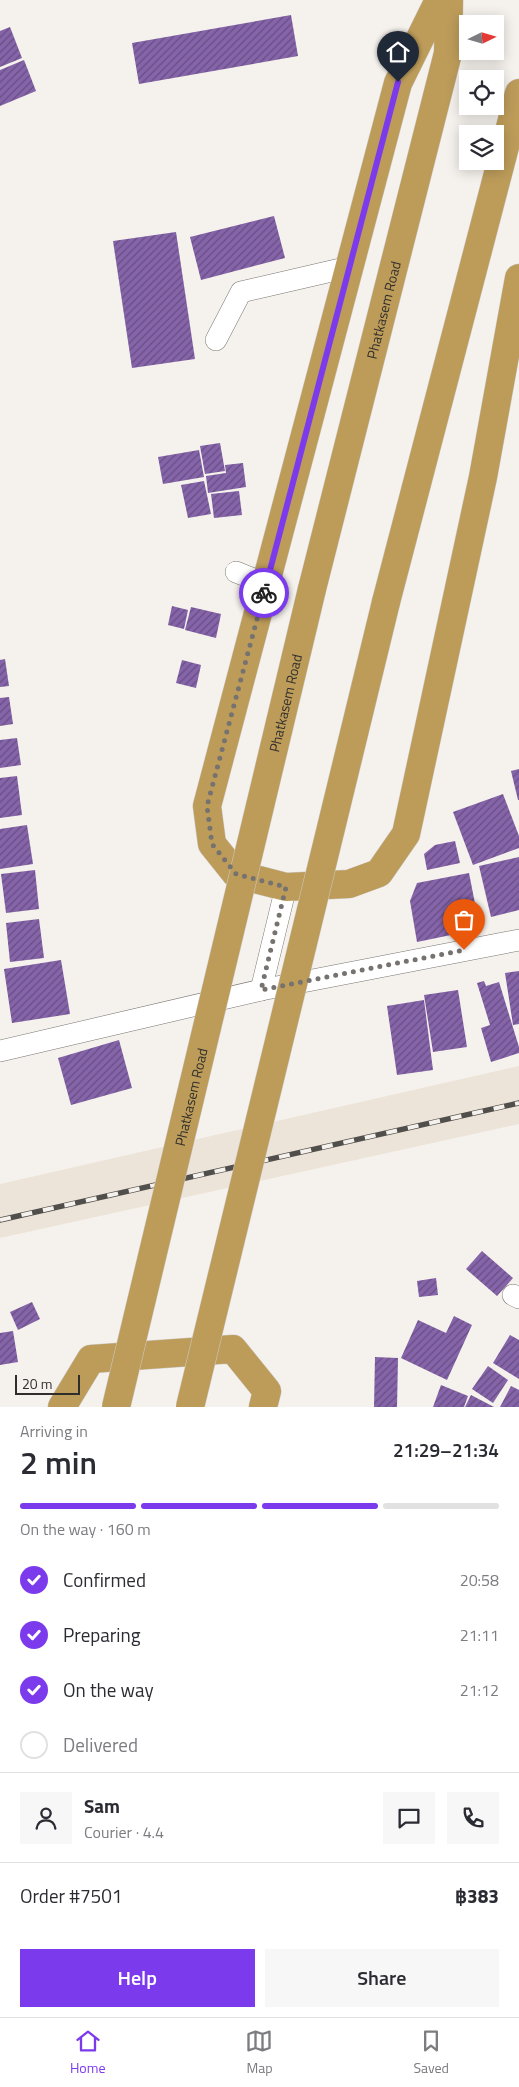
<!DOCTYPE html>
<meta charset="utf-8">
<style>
:root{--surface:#fff;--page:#f7f7f7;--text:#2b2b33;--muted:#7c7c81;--line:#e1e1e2;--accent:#7c3aed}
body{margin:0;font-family:"Titillium Web",sans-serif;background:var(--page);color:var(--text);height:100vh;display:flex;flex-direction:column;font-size:19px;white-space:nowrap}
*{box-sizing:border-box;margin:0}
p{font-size:16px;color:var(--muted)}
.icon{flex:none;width:28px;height:28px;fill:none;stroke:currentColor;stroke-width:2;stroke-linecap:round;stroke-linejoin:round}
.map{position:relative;height:1407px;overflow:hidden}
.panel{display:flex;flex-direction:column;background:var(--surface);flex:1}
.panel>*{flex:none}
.needle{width:32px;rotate:85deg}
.fabs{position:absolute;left:459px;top:15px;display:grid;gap:10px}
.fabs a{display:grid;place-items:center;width:45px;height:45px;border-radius:0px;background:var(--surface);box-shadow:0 2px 12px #0003;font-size:25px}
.scale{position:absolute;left:15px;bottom:12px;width:65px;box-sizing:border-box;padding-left:5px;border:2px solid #302e2c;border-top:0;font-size:14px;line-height:18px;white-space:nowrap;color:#302e2c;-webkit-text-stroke:4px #f5f1ec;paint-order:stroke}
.pin{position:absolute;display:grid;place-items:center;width:42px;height:42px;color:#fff;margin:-51px -21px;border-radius:50% 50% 50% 0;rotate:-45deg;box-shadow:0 0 5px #0007}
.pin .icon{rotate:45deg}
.courier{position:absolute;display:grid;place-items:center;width:50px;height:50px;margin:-25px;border:4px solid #7c3aed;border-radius:50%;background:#fff;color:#222;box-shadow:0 1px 6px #0007}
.summary em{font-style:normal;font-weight:600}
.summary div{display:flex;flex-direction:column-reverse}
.summary{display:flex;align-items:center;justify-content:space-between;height:85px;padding:0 20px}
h1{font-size:32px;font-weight:600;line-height:38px}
.bar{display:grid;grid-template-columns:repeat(4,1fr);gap:8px 5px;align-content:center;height:60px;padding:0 20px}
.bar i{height:6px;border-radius:4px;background:var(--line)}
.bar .active{background:var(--accent)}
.bar p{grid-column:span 4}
.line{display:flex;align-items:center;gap:12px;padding:0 20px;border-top:1px solid var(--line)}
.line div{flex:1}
.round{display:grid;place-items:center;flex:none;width:52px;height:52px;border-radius:0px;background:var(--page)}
ol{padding:0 20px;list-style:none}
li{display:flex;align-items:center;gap:15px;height:55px}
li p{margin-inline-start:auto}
li .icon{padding:5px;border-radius:50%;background:var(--accent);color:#fff;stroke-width:4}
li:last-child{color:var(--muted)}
li i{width:28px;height:28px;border:2px solid var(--line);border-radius:50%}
.cta{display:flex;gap:10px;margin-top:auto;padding:10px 20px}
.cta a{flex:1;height:58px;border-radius:0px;background:var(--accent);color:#fff;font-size:20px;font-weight:600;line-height:58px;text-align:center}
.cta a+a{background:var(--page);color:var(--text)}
.tab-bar{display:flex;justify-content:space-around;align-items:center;height:70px;border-top:1px solid var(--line);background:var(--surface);font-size:14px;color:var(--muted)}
.tab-bar a{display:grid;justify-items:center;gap:2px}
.tab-bar .active{color:var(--accent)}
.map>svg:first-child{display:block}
.built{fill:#ede4d9}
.building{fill:url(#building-hatch)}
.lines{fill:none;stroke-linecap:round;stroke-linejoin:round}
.minor-casing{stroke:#7a7672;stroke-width:22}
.highway-casing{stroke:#cdcdcc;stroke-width:29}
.minor{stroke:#fff;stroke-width:21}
.highway{stroke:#bd9c5a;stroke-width:28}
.rail-casing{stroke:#514f4c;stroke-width:5.5}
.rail{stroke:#f5f1ec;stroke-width:4;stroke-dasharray:11;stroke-linecap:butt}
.highway-bridge-casing{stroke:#cdcdcc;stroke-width:29;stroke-linecap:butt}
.highway-bridge{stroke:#bd9c5a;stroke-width:28}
.done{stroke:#75726f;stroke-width:5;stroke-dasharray:0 9}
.route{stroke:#7c3aed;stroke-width:6}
.labels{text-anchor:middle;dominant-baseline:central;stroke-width:5;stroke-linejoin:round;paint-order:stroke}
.street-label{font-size:14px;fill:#302e2c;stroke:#f5f1ec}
</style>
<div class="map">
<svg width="519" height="1407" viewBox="0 0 519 1407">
<defs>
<pattern id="building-hatch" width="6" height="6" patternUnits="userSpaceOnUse" patternTransform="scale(1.25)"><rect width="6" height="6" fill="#8564a9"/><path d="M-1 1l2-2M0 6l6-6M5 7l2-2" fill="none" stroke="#674e82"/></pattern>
</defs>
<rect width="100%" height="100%" fill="#f5f1ec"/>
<path class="built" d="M519 1066V1124L0 1238V1184Z"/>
<g class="building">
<path d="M291 15 298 56 139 84 132 43Z"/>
<path d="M10 27 22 58 0 67V31Z"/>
<path d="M24 60 36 91 0 106V70Z"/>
<path d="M274 216 285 258 201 280 190 237Z"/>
<path d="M176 232 195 359 132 368 113 241Z"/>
<path d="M220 443 225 471 205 474 200 446Z"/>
<path d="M199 450 204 477 163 484 158 457Z"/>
<path d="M243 463 246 487 208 493 206 476 226 473 225 465Z"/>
<path d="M204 481 211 514 188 518 181 485Z"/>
<path d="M239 491 242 515 214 518 211 494Z"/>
<path d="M172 606 188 610 184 629 168 625Z"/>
<path d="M191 607 221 614 216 638 185 630Z"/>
<path d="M5 659 9 686 0 687V660Z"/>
<path d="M182 660 201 665 196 688 176 683Z"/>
<path d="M9 697 13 724 0 726V698Z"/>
<path d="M17 738 21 765 0 768V740Z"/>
<path d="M519 769V800H518L511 771Z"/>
<path d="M17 776 22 815 0 818V778Z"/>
<path d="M503 794 519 836V848L473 865 453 812Z"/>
<path d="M27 825 33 864 0 869V829Z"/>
<path d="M455 841 460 863 427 870 424 854 435 845Z"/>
<path d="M519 857V910L491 917 479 866Z"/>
<path d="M35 870 39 909 6 913 1 874Z"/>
<path d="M469 873 480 929 417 942 410 901 417 883Z"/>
<path d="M39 919 44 958 10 962 6 923Z"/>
<path d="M61 960 70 1014 12 1023 4 969Z"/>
<path d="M519 971V1024L513 1025 505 973Z"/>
<path d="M484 981 486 986 499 982 519 1047V1053L491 1062 481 1028 490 1025 477 983Z"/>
<path d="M458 990 467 1047 433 1052 424 995Z"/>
<path d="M424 1000 433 1070 397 1075 387 1006Z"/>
<path d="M119 1040 132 1088 71 1105 58 1058Z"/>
<path d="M482 1251 513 1278 497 1296 466 1269Z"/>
<path d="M436 1278 438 1295 419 1297 417 1281Z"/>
<path d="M32 1302 40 1319 18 1330 10 1312Z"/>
<path d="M454 1316 472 1325 447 1380 401 1358 418 1320 446 1333Z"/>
<path d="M13 1331 18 1362 0 1365V1333Z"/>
<path d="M510 1335 519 1340V1379L493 1363Z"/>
<path d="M375 1357 398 1358 397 1407H374Z"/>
<path d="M488 1366 508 1380 493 1403 472 1389Z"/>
<path d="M441 1385 468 1396 464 1407H433Z"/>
<path d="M511 1386 519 1390V1407H500Z"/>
<path d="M471 1395 494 1407H465Z"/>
</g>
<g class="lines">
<g class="minor-casing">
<g id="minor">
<path d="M216 340 241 292 349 267"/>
<path d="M236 572 266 584"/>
<path d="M261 990 286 887"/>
<path d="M0 1051 261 990 519 940"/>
<path d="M513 1295 519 1298"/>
</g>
</g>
<g class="highway-casing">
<g id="highway">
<path d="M439 0 398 83 207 806 212 844 236 874 286 887 349 884 379 873 406 834 483 477 519 278"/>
<path id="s1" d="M312 589 448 53 449 0"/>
<path d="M386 602 519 93"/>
<path d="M62 1407 91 1359 233 1349 267 1391 263 1407"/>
</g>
</g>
<use href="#minor" class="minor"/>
<use href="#highway" class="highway"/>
<g class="rail-casing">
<path id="rail" d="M0 1220 519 1103"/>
</g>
<use href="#rail" class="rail"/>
<g class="highway-bridge-casing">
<g id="highway-bridge">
<path id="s2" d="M116 1407 312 589"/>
<path d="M190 1407 386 602"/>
</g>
</g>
<use href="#highway-bridge" class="highway-bridge"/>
</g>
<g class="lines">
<path class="done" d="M264 593 207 806 212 844 236 874 286 887 261 990 464 950"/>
<path class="route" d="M264 593 398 82"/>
</g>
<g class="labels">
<g class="street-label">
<text stroke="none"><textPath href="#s1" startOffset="288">Phatkasem Road</textPath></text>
<text stroke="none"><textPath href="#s2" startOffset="724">Phatkasem Road</textPath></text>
<text stroke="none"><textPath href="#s2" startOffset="319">Phatkasem Road</textPath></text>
</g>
</g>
</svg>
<div class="fabs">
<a><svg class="needle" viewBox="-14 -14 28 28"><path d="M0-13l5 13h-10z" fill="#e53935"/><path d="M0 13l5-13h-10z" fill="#7c7c81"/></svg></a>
<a><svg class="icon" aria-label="locate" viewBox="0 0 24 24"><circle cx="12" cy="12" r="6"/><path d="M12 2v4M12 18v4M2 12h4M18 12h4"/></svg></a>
<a><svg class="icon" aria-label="layers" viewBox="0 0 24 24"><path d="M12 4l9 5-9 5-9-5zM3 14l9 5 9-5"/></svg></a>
</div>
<div class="scale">20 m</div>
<div class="pin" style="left:464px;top:950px;background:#ea580c"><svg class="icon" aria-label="bag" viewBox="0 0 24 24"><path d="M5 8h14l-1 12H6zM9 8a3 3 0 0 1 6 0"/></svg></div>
<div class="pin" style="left:398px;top:82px;background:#1f2937"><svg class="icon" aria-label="home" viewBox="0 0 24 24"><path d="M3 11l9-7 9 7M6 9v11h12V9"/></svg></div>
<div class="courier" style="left:264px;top:593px"><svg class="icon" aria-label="bike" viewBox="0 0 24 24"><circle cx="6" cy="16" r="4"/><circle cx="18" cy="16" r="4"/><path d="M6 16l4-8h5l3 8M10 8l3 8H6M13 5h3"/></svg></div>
</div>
<section class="panel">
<div class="summary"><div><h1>2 min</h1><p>Arriving in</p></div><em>21:29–21:34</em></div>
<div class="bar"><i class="active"></i><i class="active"></i><i class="active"></i><i></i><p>On the way · 160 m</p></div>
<ol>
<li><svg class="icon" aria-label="check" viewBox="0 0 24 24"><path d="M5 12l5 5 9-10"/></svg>Confirmed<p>20:58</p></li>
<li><svg class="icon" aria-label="check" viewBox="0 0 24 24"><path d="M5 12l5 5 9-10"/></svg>Preparing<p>21:11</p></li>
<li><svg class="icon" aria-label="check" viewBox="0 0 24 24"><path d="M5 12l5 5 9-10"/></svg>On the way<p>21:12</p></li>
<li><i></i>Delivered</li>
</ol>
<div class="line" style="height:90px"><a class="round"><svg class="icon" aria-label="person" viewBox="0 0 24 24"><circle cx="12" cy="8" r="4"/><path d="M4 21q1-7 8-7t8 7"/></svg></a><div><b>Sam</b><p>Courier · 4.4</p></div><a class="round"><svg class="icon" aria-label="chat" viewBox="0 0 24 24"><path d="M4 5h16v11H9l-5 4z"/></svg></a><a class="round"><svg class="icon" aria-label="phone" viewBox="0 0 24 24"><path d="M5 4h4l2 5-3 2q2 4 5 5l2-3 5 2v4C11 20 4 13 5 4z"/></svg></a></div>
<div class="line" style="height:65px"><div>Order #7501</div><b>฿383</b></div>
<div class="cta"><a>Help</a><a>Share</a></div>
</section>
<nav class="tab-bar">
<a class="active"><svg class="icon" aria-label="home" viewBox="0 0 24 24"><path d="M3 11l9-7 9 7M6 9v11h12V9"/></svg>Home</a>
<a><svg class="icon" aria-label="map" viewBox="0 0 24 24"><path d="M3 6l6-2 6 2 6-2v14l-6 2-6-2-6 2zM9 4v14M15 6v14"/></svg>Map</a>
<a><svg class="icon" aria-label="saved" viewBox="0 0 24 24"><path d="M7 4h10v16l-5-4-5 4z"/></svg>Saved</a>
</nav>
